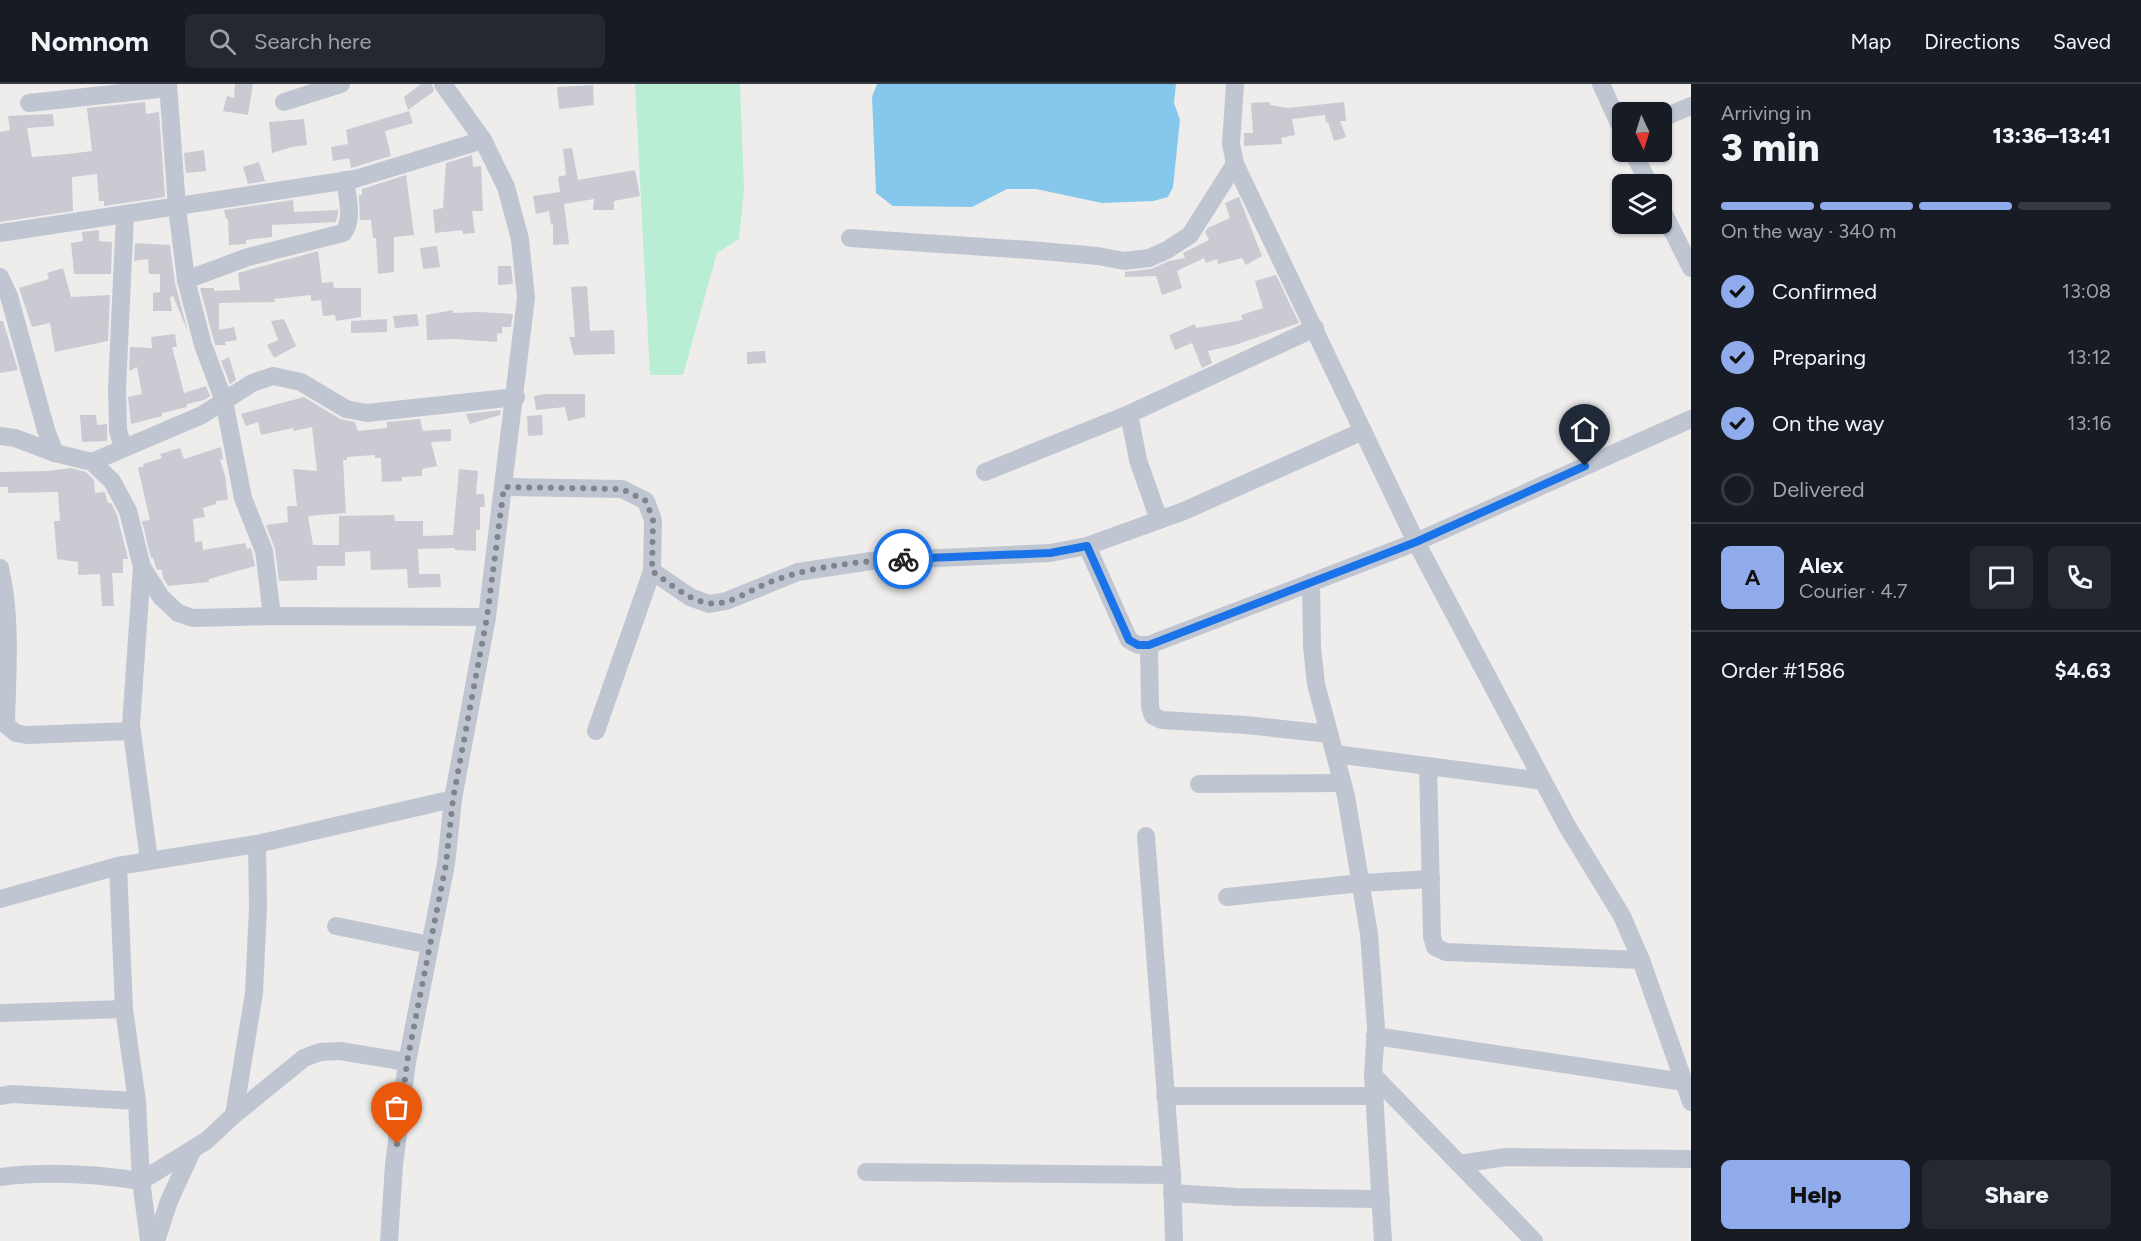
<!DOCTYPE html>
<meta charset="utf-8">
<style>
:root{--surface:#171b24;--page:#242831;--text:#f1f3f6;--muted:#9ea1a6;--line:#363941;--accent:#8fabeb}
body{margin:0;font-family:Figtree,sans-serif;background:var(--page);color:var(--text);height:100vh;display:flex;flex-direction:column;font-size:22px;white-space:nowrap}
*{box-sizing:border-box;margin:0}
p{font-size:20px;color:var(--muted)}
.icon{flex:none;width:33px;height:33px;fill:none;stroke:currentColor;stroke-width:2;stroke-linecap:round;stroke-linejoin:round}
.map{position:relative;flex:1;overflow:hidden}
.drawer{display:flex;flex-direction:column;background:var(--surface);width:450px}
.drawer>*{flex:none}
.needle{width:39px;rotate:176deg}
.buttons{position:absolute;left:1612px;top:18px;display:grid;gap:12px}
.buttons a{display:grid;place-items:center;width:60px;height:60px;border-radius:9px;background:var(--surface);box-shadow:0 2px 4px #0004;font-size:30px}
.pin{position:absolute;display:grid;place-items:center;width:51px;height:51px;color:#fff;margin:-62px -26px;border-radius:50% 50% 50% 0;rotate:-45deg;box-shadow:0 0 6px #0007}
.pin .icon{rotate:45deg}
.courier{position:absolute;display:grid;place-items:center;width:60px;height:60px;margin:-30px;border:4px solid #1a73e8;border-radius:50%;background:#fff;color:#222;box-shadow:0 2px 8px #0007}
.headline em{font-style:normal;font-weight:800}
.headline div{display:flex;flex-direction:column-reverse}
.headline{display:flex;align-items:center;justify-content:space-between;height:102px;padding:0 30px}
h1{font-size:39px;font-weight:800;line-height:45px}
.bar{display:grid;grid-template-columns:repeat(4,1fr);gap:9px 6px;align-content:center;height:72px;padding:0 30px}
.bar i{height:8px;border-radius:4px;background:var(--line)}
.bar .selected{background:var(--accent)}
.bar p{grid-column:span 4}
.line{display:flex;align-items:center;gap:15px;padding:0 30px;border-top:2px solid var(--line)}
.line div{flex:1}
.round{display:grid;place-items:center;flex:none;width:63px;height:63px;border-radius:9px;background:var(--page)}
ol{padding:0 30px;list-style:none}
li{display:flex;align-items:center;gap:18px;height:66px}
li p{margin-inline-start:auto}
li .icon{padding:6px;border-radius:50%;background:var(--accent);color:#111;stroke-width:4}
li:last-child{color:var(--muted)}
li i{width:33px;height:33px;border:3px solid var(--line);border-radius:50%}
.primary-button{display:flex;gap:12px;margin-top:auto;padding:12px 30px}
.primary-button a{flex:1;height:69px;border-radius:9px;background:var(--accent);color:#111;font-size:24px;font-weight:800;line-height:69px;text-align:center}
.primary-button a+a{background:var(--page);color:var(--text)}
header{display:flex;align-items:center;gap:36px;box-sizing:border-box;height:84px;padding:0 30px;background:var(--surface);border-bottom:2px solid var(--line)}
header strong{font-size:28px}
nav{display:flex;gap:33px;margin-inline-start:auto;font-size:21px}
.search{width:420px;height:54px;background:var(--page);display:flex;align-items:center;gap:15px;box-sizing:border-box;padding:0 21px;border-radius:9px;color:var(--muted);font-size:22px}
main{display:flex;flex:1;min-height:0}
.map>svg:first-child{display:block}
.green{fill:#b9eed5}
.water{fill:#86c8eb}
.building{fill:#c9cad2}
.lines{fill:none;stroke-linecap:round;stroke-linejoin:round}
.minor{stroke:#bfc6d2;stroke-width:18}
.done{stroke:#80858d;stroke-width:6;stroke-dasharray:0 10.8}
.route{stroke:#1a73e8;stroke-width:8}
</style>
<header>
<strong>Nomnom</strong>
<div class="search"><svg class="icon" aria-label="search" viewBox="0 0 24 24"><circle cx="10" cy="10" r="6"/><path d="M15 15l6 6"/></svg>Search here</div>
<nav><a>Map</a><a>Directions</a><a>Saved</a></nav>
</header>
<main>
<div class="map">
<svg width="1691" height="1157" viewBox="0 0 1691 1157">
<rect width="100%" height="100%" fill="#efecec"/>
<path class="green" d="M635 0H740L744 105 739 155 717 169 683 291H650Z"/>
<path class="water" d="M877 0H1176L1174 19 1180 36 1173 103 1168 113 1153 117 1102 119 1036 105H1007L972 123 893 122 876 109 872 13Z"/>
<g class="building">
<path d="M235 0H253L248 31 223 27 227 12 234 14Z"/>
<path d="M421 0H432L434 7 408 26 404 13Z"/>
<path d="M593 1 594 21 559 25 557 3Z"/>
<path d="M145 18 146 30 159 28 165 113 104 122V117H99L97 90 72 93 73 127 0 138V48L10 46 8 32 53 30 54 42 27 44 32 73 68 70 92 67 87 24Z"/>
<path d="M1270 18V21L1288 24 1344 18 1346 37H1340L1346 53 1334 57 1328 38 1326 39 1325 31 1292 35 1295 51 1281 54 1282 60 1244 62V49H1253L1251 19Z"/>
<path d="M409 27 413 39 385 47 391 72 351 84 349 74 333 77 331 63 348 60 346 46Z"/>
<path d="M304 35 307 61 292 63 272 69 269 38Z"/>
<path d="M572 64 578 96 635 86 640 112 614 117V126H593L594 115 564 120 569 160 553 161V140L551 141 549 127 536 130 533 112 560 108 558 93 566 91 563 65Z"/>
<path d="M204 66 206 87 186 89 184 69Z"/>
<path d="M472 71 473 83 481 82 483 127H472L475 149 463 150 462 146 435 149 433 126 443 124 446 79Z"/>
<path d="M259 78 265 97 248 100 243 83Z"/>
<path d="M406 91 414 151 394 153V188L378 190 376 154H373L371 136H360L359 111H362V105Z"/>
<path d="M1239 113 1262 172 1246 181 1242 174 1218 180 1217 175 1206 179 1204 174 1177 187 1182 204 1162 211 1156 192 1125 193V188L1151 185 1169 177 1185 174 1183 169 1209 156 1205 148 1208 144 1230 134 1225 119Z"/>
<path d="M293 116 294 128 337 126 338 124V130L336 138 272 141V153L246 156V160L229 161 228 135H226L224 126Z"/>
<path d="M99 146V157L112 158 111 190H74L71 159 83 157 82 148Z"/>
<path d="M135 159 170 161 175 199 188 248 173 212 170 213 172 227H153V209L160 208V190H149L148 175 134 177Z"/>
<path d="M437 162 440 183 423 185 420 164Z"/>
<path d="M318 167 322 199 333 198 334 204H361V233L336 237 335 231 323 232 321 216 311 217V211L274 215 275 218 219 219V246L234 243 237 256 225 258 226 261H215L200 204H214V207L240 206 238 189Z"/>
<path d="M498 182H511L513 200 498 201Z"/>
<path d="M63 184 71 213 110 211 108 257 55 268 50 239 32 243 19 204 49 195 47 189Z"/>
<path d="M1276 191 1299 239 1235 261 1208 267 1212 279 1202 284 1192 259 1175 266 1169 251 1195 240 1196 244 1243 236 1241 231 1263 224 1255 197Z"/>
<path d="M587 202 590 247 614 246 615 270 574 271 569 253H575L571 203Z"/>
<path d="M453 226V229L479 228 513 230 511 243H502V250L497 249V258L455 255 427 256 426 231Z"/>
<path d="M417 230 419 242 395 244 393 232Z"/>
<path d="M284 235 296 262 274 274 267 261 278 256 271 237Z"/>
<path d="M387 235V248L351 249V237Z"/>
<path d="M0 237H3L18 286 0 289Z"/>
<path d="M175 250 177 263H172L184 309 206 302 210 312 204 316 187 320V323L162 329V332L131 340 128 313 142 310 137 283 129 287 130 263 152 264 151 253Z"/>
<path d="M765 267 766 279 747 280V268Z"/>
<path d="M229 273 236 296 230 300 221 277Z"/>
<path d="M545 310H585V333L568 337 565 323 536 326 534 312Z"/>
<path d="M304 313 340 335 355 338 358 347 387 344V338L420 335 423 347 451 345V357L431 358 437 382 422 385V392L402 393V397L382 398 381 374H375V371L347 373V376H343L346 429 308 432 313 461H339V432L394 431 395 437H423V452L453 451 459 385 478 387 476 410H484L485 423H480V446H476V467L455 466V464L418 465 419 490H440L441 503 408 504 407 485 371 486 370 467 345 468V482H317V496L279 497 275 465 266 441 288 438 287 422H297L293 385 317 387 312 343 293 347V344L261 351 258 338 246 342 241 330Z"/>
<path d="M501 326 500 331 470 340 466 330Z"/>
<path d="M80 331H96L97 341 107 340V357L82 358Z"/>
<path d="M542 331 543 351 528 352 527 332Z"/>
<path d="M221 363 223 375 220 376 225 391 228 416 216 417V420L203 424 205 433 193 435 195 458 202 457 203 466 245 459 247 465 251 464 255 482 209 495V498L168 502 163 494 162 486H157L153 474H151L142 437 150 436 138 384 144 382 143 380 162 374 160 370 180 364 184 375Z"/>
<path d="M71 384 86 388 94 396 95 409 105 408 108 419H111L117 431 128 475H123V489H112L114 522H102L100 490 78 491V478L57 475 54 437H60L58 408 8 409V403H0V388L48 387Z"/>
</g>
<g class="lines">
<g class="minor">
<path d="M168 0 177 123 186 196 203 261 224 317 243 414 264 467 272 532"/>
<path d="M1235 0 1231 60 1235 80 1416 458 1567 742 1622 832 1641 876 1691 1018"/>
<path d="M1601 0 1623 48"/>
<path d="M284 18 341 0"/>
<path d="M29 19 168 4"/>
<path d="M1662 34 1691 22"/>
<path d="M1633 68 1649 100"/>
<path d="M1662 126 1691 184"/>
<path d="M0 149 355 95 483 56"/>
<path d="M850 154 1030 166 1098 172 1124 177 1149 174 1167 166 1190 151 1235 80"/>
<path d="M0 193 9 212 46 346 55 369"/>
<path d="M186 196 248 173 343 149C354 136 347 112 345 96"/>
<path d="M1129 330 1138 376 1159 436"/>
<path d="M0 352 15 354 55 369 92 378 202 331 252 299 273 292 301 298 346 325 367 329 516 313"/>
<path d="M123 364 118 346 117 304 125 131"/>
<path d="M92 378 112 397 128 427 142 483 131 641 149 776"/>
<path d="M985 388 1129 330 1315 244"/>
<path d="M504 403 622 405 646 417 653 436 652 487 596 647"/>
<path d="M1087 462 1129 556 1138 561H1149L1416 458 1691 335"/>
<path d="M142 483 161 513 178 529 193 534 272 532 487 533"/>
<path d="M0 484C12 535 7 588 6 641L16 649 27 651 132 647"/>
<path d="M652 487 690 513 709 520 726 517 798 488 871 477 1050 469 1087 462 1184 427 1363 347"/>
<path d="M1311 498 1312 563 1316 600 1346 712 1369 850 1376 944 1373 991 1383 1157"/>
<path d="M1149 561 1150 623 1153 632 1162 636 1246 641 1329 650"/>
<path d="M1335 670 1543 697"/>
<path d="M1428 682 1432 852 1435 863 1446 868 1641 876"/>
<path d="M1199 700 1342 699"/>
<path d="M1146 752 1172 1091 1174 1157"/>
<path d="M118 782 124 925 137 1017 141 1097 149 1157"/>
<path d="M1227 813 1361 799 1431 795"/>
<path d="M0 815 118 782 257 760 453 715"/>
<path d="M336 842 430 861"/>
<path d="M0 929 124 925"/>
<path d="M1375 952 1684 998"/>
<path d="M1373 991 1534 1157"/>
<path d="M0 1012 12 1010 137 1017"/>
<path d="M1165 1012H1375"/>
<path d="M234 1031 254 909 258 823 257 760"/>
<path d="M1459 1080 1506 1073 1691 1075"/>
<path d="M866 1088 1172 1091"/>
<path d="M0 1093C46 1087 96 1090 141 1097L206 1057 234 1031 304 974 320 968 340 967 407 978"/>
<path d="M1172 1109 1238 1113 1381 1115"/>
<path d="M156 1157 169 1117 193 1065"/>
<path d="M389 1157 394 1081 407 978 446 780 453 715 487 533 526 214 520 155 506 103 483 56 443 0"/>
</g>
</g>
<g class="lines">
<path class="done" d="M397 1060 407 978 446 780 453 715 487 533 504 403 622 405 646 417 653 436 652 487C669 499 687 515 707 519 726 523 747 508 763 501 807 482 856 478 903 475"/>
<path class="route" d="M903 475 1050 469 1087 462 1129 556 1138 561H1149L1416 458 1585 382"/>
</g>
</svg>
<div class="buttons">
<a><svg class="needle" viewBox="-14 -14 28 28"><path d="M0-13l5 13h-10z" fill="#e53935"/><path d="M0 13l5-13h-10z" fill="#9ea1a6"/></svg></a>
<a><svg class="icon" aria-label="layers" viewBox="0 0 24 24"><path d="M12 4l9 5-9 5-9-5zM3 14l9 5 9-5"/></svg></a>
</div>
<div class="pin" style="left:397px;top:1060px;background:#ea580c"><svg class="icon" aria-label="bag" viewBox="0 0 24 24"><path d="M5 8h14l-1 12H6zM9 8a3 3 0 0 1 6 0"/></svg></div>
<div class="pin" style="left:1585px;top:382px;background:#1f2937"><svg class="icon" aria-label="home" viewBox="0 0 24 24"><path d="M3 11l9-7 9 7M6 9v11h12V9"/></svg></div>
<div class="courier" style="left:903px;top:475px"><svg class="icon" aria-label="bike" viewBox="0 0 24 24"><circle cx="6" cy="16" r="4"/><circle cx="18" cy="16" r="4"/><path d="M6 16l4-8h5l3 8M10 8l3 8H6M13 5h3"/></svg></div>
</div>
<section class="drawer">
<div class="headline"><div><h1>3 min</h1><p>Arriving in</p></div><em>13:36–13:41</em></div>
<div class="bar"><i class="selected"></i><i class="selected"></i><i class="selected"></i><i></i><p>On the way · 340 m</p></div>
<ol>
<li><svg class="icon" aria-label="check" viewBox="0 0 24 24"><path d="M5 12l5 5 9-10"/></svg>Confirmed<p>13:08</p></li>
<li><svg class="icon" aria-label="check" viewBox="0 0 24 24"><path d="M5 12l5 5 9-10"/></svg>Preparing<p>13:12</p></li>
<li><svg class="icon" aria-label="check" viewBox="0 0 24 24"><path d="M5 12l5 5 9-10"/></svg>On the way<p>13:16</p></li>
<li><i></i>Delivered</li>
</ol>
<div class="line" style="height:108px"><b class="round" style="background:var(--accent);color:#111">A</b><div><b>Alex</b><p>Courier · 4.7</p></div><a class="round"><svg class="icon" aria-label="chat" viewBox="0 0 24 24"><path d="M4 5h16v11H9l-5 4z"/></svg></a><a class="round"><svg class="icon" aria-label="phone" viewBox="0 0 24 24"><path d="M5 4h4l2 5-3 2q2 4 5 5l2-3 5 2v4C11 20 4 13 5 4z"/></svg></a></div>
<div class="line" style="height:78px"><div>Order #1586</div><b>$4.63</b></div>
<div class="primary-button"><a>Help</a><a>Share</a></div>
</section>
</main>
